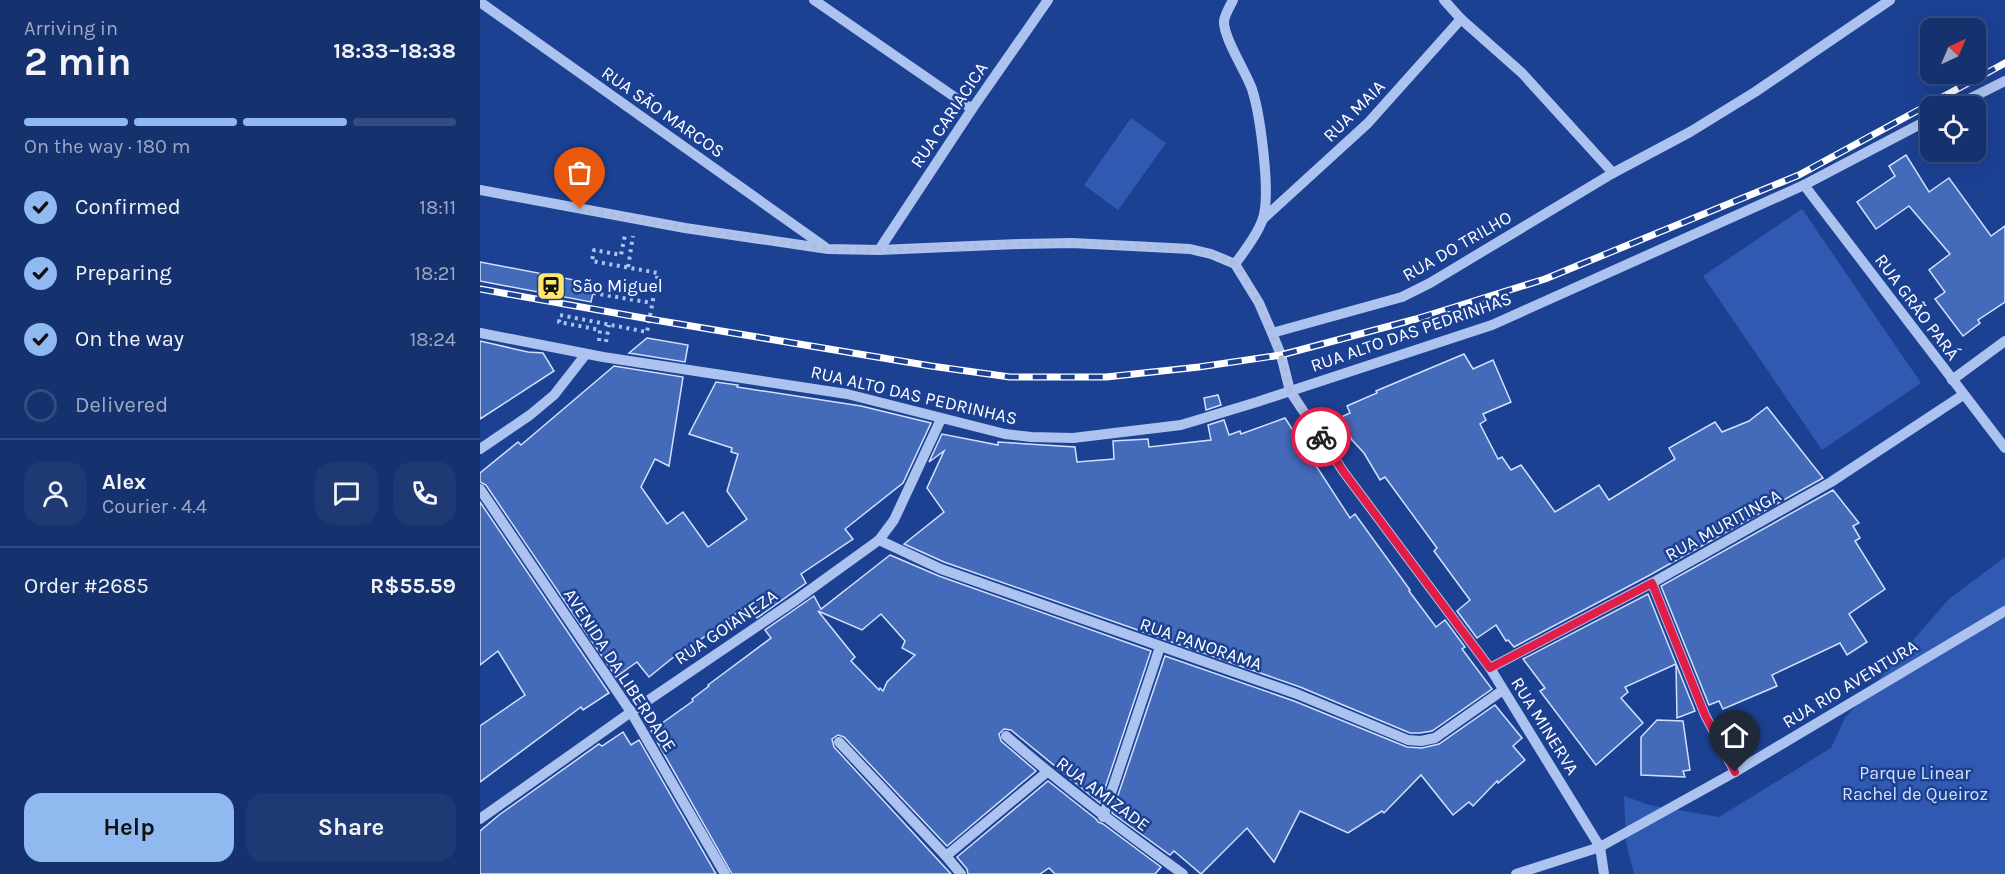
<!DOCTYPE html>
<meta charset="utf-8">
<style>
:root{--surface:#15316e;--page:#1e3973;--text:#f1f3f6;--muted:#9da9c2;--line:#344c81;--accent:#90b9f0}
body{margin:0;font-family:Karla,sans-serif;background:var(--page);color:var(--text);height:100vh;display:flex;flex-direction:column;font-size:22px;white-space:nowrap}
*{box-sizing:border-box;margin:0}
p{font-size:20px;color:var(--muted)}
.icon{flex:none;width:33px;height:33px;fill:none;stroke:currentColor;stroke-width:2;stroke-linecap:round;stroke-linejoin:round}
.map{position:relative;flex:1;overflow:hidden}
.drawer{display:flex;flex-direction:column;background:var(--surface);width:480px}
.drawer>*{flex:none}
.needle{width:39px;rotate:44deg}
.buttons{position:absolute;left:1440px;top:18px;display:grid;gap:12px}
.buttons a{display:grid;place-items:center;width:66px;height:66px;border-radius:12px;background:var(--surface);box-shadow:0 6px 24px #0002,0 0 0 2px var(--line);font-size:30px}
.pin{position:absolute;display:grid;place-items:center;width:51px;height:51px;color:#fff;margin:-62px -26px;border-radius:50% 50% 50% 0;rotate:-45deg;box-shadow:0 0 6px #0007}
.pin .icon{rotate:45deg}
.courier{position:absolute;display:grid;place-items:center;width:60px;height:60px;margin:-30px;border:4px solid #e11d48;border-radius:50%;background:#fff;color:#222;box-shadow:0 2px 8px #0007}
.summary em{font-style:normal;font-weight:700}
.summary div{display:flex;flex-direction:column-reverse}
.summary{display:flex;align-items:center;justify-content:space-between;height:102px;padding:0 24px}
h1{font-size:39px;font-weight:700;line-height:45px}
.bar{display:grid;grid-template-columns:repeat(4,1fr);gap:9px 6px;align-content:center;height:72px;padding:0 24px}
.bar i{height:8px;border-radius:4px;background:var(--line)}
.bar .on{background:var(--accent)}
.bar p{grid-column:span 4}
.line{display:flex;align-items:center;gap:15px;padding:0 24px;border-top:2px solid var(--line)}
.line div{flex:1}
.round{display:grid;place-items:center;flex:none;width:63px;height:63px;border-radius:18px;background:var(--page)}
ol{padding:0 24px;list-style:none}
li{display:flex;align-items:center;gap:18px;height:66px}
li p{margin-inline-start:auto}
li .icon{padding:6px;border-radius:50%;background:var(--accent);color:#111;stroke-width:4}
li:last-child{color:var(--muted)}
li i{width:33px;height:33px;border:3px solid var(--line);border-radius:50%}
.cta{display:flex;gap:12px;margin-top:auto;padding:12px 24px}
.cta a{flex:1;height:69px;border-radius:18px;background:var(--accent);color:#111;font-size:24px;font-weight:700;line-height:69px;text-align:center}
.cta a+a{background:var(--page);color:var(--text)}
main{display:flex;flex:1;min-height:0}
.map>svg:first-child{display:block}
.green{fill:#305ab1}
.building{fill:#446aba;stroke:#d4e0fb;stroke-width:1.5;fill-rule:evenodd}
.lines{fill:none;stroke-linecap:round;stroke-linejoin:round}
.path{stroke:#adc3ef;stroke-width:4;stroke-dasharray:3 4.5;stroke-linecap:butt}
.minor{stroke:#adc3ef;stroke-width:10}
.rail-casing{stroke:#fff;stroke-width:7}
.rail{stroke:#1c4193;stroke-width:4.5;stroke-dasharray:14;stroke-linecap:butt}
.done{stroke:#b0bcd9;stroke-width:6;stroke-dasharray:0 10.8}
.route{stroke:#e11d48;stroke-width:8}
.labels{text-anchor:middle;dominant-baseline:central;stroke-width:5;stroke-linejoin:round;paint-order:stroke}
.street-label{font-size:18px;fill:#fff;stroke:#1c4193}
.poi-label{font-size:18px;fill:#fff;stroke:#1c4193;text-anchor:start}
.park-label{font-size:18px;fill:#d4e0fb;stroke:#1c4193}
</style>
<main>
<section class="drawer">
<div class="summary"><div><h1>2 min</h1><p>Arriving in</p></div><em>18:33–18:38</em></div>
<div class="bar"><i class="on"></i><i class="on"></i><i class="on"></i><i></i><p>On the way · 180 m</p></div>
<ol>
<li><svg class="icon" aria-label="check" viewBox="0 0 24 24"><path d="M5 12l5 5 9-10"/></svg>Confirmed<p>18:11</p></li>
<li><svg class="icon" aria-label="check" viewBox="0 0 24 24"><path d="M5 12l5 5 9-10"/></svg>Preparing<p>18:21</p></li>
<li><svg class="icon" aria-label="check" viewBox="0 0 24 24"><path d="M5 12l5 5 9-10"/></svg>On the way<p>18:24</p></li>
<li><i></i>Delivered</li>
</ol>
<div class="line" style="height:108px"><a class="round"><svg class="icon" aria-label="person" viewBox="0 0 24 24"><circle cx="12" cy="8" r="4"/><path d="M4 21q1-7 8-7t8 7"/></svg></a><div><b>Alex</b><p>Courier · 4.4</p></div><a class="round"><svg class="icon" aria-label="chat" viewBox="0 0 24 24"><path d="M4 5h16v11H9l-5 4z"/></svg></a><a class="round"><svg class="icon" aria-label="phone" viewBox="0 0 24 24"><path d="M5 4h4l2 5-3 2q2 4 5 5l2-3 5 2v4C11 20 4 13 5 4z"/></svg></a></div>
<div class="line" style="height:78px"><div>Order #2685</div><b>R$55.59</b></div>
<div class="cta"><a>Help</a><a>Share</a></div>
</section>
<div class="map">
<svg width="1525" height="874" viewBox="0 0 1525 874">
<rect width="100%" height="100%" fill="#1c4193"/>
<g class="green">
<path d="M651 118 686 143 638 210 604 185Z"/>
<path d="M1322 209 1441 383 1342 450 1223 276Z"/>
<path d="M1525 557V874H1154L1146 842 1144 796 1169 805 1239 817 1351 748 1365 718 1469 599Z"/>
</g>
<g class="building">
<path d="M1426 155 1449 192 1469 178 1511 236 1525 226V302L1498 320 1500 323 1483 336 1455 299 1465 292 1449 270 1470 254 1429 206 1396 229 1377 202 1415 176 1409 166Z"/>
<path d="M0 262 115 284 111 302 0 281Z"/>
<path d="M167 338 208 345 205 362 149 353Z"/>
<path d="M0 341 48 352 63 353 74 371 0 419Z"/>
<path d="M984 354 993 369 1013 360 1031 402 1003 414 1006 420 1000 424 1018 459 1022 457 1031 470 1041 465 1075 512 1119 485 1129 500 1195 459 1189 448 1235 422 1242 432 1269 421 1287 407 1343 478 1168 576 1034 647 1028 640 1026 641 1016 625 997 638 977 611 990 600 954 551 957 548 905 477 900 480 884 453 872 440 861 417 870 413 867 406 897 393 896 391Z"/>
<path d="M134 366 203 377 189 466 175 459 161 487 187 524 203 512 228 547 267 519 247 491 258 454 251 452 252 448 209 434 236 382 258 385 257 387 381 406 451 423 423 483 365 529 373 539 321 574 326 583 277 618 268 605 216 643 219 647 199 661 195 656 169 677 157 662 136 677 6 485 0 482V473L38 442 41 445Z"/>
<path d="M738 395 741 405 726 410 724 398Z"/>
<path d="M805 418 870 518 875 514 930 590 929 591 956 627 965 620 985 647 982 649 1012 689 952 731 940 733H930L820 687 464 562 424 544 464 512 447 488 464 451 449 462 462 434 518 445V442L595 447 597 462 634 459 633 441 668 439 669 447 731 440 728 425 744 420 749 435 760 431 761 434Z"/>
<path d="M1353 490 1379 523 1373 526 1380 538 1375 541 1405 589 1369 614 1387 642 1367 655 1360 643 1292 675 1297 686 1243 709 1239 701 1229 705 1181 586Z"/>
<path d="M0 502 129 693 103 710 101 707 0 782V726L45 695 18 651 0 665Z"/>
<path d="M410 555 459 576 671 651 620 803 531 730 524 729 519 734 521 741 556 771 467 846 364 737 358 735 352 739 354 747 471 874H252L171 731 213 701 212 699 229 686 228 685 291 638 285 630 334 596 341 609ZM338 611 382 630 401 614 425 641 422 648 435 655 407 682 403 691 400 688 399 690 371 661 375 657Z"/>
<path d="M1168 594 1215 711 1197 718 1196 664 1145 687 1148 692 1141 698 1163 723 1116 765 1060 691 1065 688 1043 659Z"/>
<path d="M685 656 814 701 927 747 942 748 959 744 1015 705 1042 738 1033 746 1045 760 1018 783 1017 781 993 806 989 802 973 815 941 775 904 813 902 811 868 833 820 811 794 862 767 828 721 874 694 851 690 855 632 813Z"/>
<path d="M1177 720 1203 721 1210 770 1203 771 1205 777 1161 775V737Z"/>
<path d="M143 732 151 745 159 740 236 874H0V831L19 815 119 744 122 746Z"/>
<path d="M568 781 616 819 618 822 623 824 681 867 675 874H575L569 868 560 874H488L487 869 477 857Z"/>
</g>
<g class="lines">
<g class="path">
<path d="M148 267 153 236"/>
<path d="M113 293 172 303"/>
<path d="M119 341 120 330 79 322 80 315 167 332 178 273 112 261 114 250 141 255 145 235"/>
<path d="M126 342 129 325"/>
</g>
<g class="minor">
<path d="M334 0 492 109"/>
<path d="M753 0C750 6 745 14 744 21 743 37 766 72 772 89 780 114 792 198 782 221 776 237 765 250 755 264"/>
<path d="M964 0 981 19 1042 73 1133 173"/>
<path d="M0 2 345 247"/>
<path d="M1475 106 1525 81"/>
<path d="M1324 185 1525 448"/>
<path d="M0 190 205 228 348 249 399 250 540 244 592 243 710 249 731 254 755 264 779 303 792 333 801 355 810 391 863 471 1010 668 1120 847 1124 874"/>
<path d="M783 219 888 123 981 19"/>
<path d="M399 250 492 109 568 0"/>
<path d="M0 333 123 357 367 394 525 434 551 437 593 438 701 425 777 402 1012 325 1324 185 1450 119"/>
<path d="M792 333 922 297 950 283 1133 173 1210 132 1275 92 1410 0"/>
<path d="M1472 380 1525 341"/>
<path d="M0 449 50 415 74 395 106 354"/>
<path d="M0 489 151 712 245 874"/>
<path d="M399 540 461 569 817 694 928 740 941 741 955 738 1023 690"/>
<path d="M1172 583 1225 715 1255 772"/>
<path d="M1010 668 1172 583 1351 482 1483 395"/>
<path d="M526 736C583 786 642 830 703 874"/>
<path d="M359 742 466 856 481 874"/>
<path d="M623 817 680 647"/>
<path d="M0 819 151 712 316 600 399 540 414 520 461 419"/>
<path d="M466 856 567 772"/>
<path d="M1036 874 1120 847 1255 772 1525 611"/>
</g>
<g class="rail-casing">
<path id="rail" d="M0 289 169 319 451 366 530 377H626L719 367 801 355 936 319 1065 279 1319 175 1525 63"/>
</g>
<use href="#rail" class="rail"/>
</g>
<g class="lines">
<path class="done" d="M100 209 205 228 348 249 399 250 540 244 592 243 710 249 731 254 755 264 767 280 779 303 801 356 810 391 841 437"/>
<path class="route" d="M841 437 863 471 1010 668 1172 583 1225 715 1255 772"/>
</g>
<defs>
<g id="station-square" transform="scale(1.5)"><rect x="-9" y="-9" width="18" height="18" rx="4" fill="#ffe76b" stroke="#1c4193"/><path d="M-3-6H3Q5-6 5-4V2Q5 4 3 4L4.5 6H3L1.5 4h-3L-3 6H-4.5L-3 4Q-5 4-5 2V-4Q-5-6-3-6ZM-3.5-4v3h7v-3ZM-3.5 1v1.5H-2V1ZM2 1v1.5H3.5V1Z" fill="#111"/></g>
</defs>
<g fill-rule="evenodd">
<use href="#station-square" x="71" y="286"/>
</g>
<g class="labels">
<g class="street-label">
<text transform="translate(874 111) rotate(-45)">RUA MAIA</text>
<text transform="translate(183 112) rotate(35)">RUA SÃO MARCOS</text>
<text transform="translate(469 115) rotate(-56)">RUA CARIACICA</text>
<text transform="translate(977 246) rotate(-30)">RUA DO TRILHO</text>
<text transform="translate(1437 307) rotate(53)">RUA GRÃO PARÁ</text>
<text transform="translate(931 332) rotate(-19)">RUA ALTO DAS PEDRINHAS</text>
<text transform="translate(434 395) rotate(13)">RUA ALTO DAS PEDRINHAS</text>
<text transform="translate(1243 525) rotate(-29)">RUA MURITINGA</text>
<text transform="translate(246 627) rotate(-34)">RUA GOIANEZA</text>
<text transform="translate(721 644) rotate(19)">RUA PANORAMA</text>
<text transform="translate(140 670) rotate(57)">AVENIDA DA LIBERDADE</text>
<text transform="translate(1370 684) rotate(-31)">RUA RIO AVENTURA</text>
<text transform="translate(1065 726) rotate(58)">RUA MINERVA</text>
<text transform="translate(623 794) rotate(37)">RUA AMIZADE</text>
</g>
<g class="poi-label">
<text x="92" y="286">São Miguel</text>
</g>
<g class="park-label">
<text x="1435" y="773">Parque Linear<tspan x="1435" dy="21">Rachel de Queiroz</tspan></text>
</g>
</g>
</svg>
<div class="buttons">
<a><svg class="needle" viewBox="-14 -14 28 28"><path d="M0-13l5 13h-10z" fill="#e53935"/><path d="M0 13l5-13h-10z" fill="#9da9c2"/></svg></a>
<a><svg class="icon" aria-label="locate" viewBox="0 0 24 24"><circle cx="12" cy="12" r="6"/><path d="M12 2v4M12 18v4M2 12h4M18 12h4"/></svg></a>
</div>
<div class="pin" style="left:100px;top:209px;background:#ea580c"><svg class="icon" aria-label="bag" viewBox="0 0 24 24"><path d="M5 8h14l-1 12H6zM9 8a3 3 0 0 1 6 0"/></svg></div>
<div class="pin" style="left:1255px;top:772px;background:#1f2937"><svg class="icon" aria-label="home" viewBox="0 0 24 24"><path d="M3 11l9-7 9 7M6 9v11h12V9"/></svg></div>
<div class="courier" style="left:841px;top:437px"><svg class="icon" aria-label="bike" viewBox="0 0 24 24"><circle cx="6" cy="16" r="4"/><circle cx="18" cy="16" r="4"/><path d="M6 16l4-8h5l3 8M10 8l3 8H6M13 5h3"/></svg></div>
</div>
</main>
